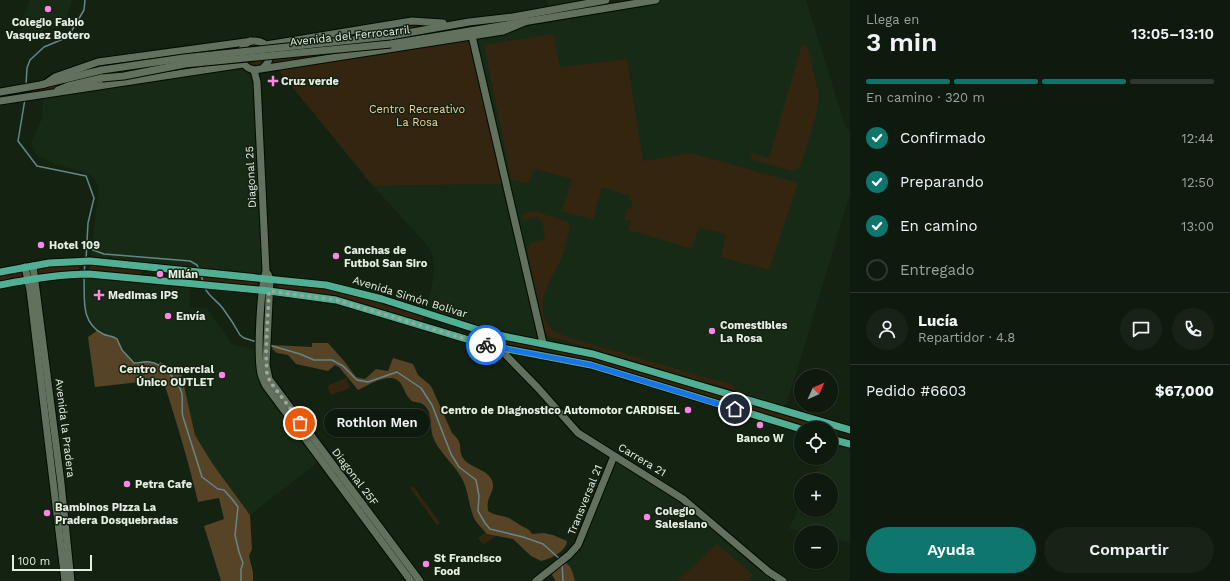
<!DOCTYPE html>
<html lang="es">
<meta charset="utf-8">
<style>
:root{--surface:#0f1a0e;--page:#182317;--text:#f1f3f6;--muted:#9ba19e;--line:#2f382e;--accent:#0f766e}
body{margin:0;font-family:"Work Sans",sans-serif;background:var(--page);color:var(--text);height:100vh;display:flex;flex-direction:column;font-size:15px;white-space:nowrap}
*{box-sizing:border-box;margin:0}
p{font-size:13px;color:var(--muted)}
.icon{flex:none;width:22px;height:22px;fill:none;stroke:currentColor;stroke-width:2;stroke-linecap:round;stroke-linejoin:round}
.map{position:relative;flex:1;overflow:hidden}
.panel{display:flex;flex-direction:column;background:var(--surface);width:380px}
.panel>*{flex:none}
.needle{width:26px;rotate:45deg}
.controls{position:absolute;left:794px;top:369px;display:grid;gap:8px}
.controls a{display:grid;place-items:center;width:44px;height:44px;border-radius:50%;background:var(--surface);box-shadow:0 1px 3px #0004,0 0 0 1px var(--line);font-size:20px}
.scale{position:absolute;left:12px;bottom:10px;width:80px;box-sizing:border-box;padding-left:4px;border:2px solid #e5eee3;border-top:0;font-size:11px;line-height:14px;white-space:nowrap;color:#e5eee3;-webkit-text-stroke:3px #142212;paint-order:stroke}
.pin{position:absolute;display:grid;place-items:center;width:34px;height:34px;color:#fff;margin:-17px;border:2px solid #fff;border-radius:50%;box-shadow:0 1px 4px #0007}
.courier{position:absolute;display:grid;place-items:center;width:40px;height:40px;margin:-20px;border:3px solid #1a73e8;border-radius:50%;background:#fff;color:#222;box-shadow:0 1px 5px #0007}
.bubble{position:absolute;height:28px;border-radius:14px;background:var(--surface);box-shadow:0 1px 3px #0004,0 0 0 1px var(--line);font-size:13px;font-weight:600;line-height:28px;text-align:center}
.head em{font-style:normal;font-weight:600}
.head div{display:flex;flex-direction:column-reverse}
.head{display:flex;align-items:center;justify-content:space-between;height:68px;padding:0 16px}
h1{font-size:26px;font-weight:600;line-height:30px}
.bar{display:grid;grid-template-columns:repeat(4,1fr);gap:6px 4px;align-content:center;height:48px;padding:0 16px}
.bar i{height:5px;border-radius:3px;background:var(--line)}
.bar .active{background:var(--accent)}
.bar p{grid-column:span 4}
.line{display:flex;align-items:center;gap:10px;padding:0 16px;border-top:1px solid var(--line)}
.line div{flex:1}
.round{display:grid;place-items:center;flex:none;width:42px;height:42px;border-radius:21px;background:var(--page)}
ol{padding:0 16px;list-style:none}
li{display:flex;align-items:center;gap:12px;height:44px}
li p{margin-inline-start:auto}
li .icon{padding:4px;border-radius:50%;background:var(--accent);color:#fff;stroke-width:4}
li:last-child{color:var(--muted)}
li i{width:22px;height:22px;border:2px solid var(--line);border-radius:50%}
.button{display:flex;gap:8px;margin-top:auto;padding:8px 16px}
.button a{flex:1;height:46px;border-radius:24px;background:var(--accent);color:#fff;font-size:16px;font-weight:600;line-height:46px;text-align:center}
.button a+a{background:var(--page);color:var(--text)}
main{display:flex;flex:1;min-height:0}
.map>svg:first-child{display:block}
.built{fill:#172a15}
.green{fill:#342510}
.forest{fill:#574326}
.lines{fill:none;stroke-linecap:round;stroke-linejoin:round}
.stream{stroke:#658789;stroke-width:1.5}
.secondary-casing{stroke:#020b01;stroke-width:9}
.primary-casing{stroke:#020b01;stroke-width:9}
.secondary{stroke:#61715e;stroke-width:7}
.primary{stroke:#51af94;stroke-width:7}
.secondary-bridge-casing{stroke:#020b01;stroke-width:9;stroke-linecap:butt}
.secondary-bridge{stroke:#61715e;stroke-width:7}
.done{stroke:#9ca79a;stroke-width:4;stroke-dasharray:0 7.2}
.route{stroke:#1a73e8;stroke-width:5}
.poi-dot{fill:#fc86e3;stroke:#142212;stroke-width:1.5}
.labels{text-anchor:middle;dominant-baseline:central;stroke-width:3;stroke-linejoin:round;paint-order:stroke}
.poi-label{font-size:11px;font-weight:bold;fill:#e5eee3;stroke:#142212;text-anchor:start}
.street-label{font-size:11px;fill:#e5eee3;stroke:#142212}
.park-label{font-size:11px;fill:#fbd49f;stroke:#142212}
</style>
<main>
<div class="map">
<svg width="850" height="581" viewBox="0 0 850 581">
<rect width="100%" height="100%" fill="#142212"/>
<g class="built">
<path d="M30 0H72L65 22 35 34 28 35 22 32 23 18Z"/>
<path d="M546 0H590L548 7Z"/>
<path d="M656 0H806L845 125 850 131V194L793 384 784 410 488 333 425 313 434 276V258L427 245 373 186 506 184 472 36 527 21Z"/>
<path d="M243 64 254 70 264 278 90 261 99 188 92 176 78 170 56 165 37 155 31 143 43 116V95Z"/>
<path d="M84 274 190 283 189 308H207L232 344 260 351V364L321 460 250 515 212 463 195 435 181 372 172 369 168 365H158L151 362 134 363 122 350 117 339 103 334 91 324 86 316 84 303Z"/>
<path d="M831 441 850 444V543L831 539V532H802L789 529 801 504V510H831V480H812L823 458H831Z"/>
<path d="M614 456 668 488 783 581H563L562 562 578 545Z"/>
</g>
<g class="green">
<path d="M560 12 473 36 507 184 373 186 276 67 260 69 243 64 32 93V91L40 85 98 62 223 44H265L412 21 460 24Z"/>
<path d="M553 34 560 67 627 59 643 161 691 153 798 183 769 270 721 257 726 234 699 227 692 249 629 230 631 221 624 219 628 208 631 209 633 201 628 199 630 196 602 187 593 220 562 211 572 179 534 169 528 183 511 180 484 45Z"/>
<path d="M802 44 808 48 819 95 816 116 800 167 792 171 750 159 752 153 769 158Z"/>
<path d="M535 211 567 222 570 226C567 237 565 250 561 259 551 280 533 303 549 326 554 333 566 336 573 339L733 385 735 388 734 390 548 336 545 330 527 251 531 243 545 239 542 220 538 219V217L523 221V216L526 213Z"/>
<path d="M69 265H79V271L35 275 34 269Z"/>
<path d="M90 265 141 269V275L89 271Z"/>
<path d="M26 270 28 276 0 282V276Z"/>
<path d="M185 274 258 281 257 287 184 279Z"/>
<path d="M278 283 305 286 338 291 424 317 422 322 354 301 317 294 277 289Z"/>
<path d="M488 336 592 357 806 421 805 426 591 363 486 341Z"/>
<path d="M346 378 350 388 331 395 327 386Z"/>
<path d="M413 486 440 523 437 525 410 488Z"/>
<path d="M490 529 496 536 483 545 478 538Z"/>
<path d="M717 544 753 575 747 581H677Z"/>
</g>
<g class="forest">
<path d="M98 330 103 334 117 339 122 350 134 363 147 361 158 365 160 362C168 365 173 369 181 372L195 435 212 463 250 515 252 549 249 556 253 572V581H221L204 526 224 519 219 498 198 502C189 463 177 424 165 386L162 382 158 380 95 387 88 337Z"/>
<path d="M312 343H328L344 361 356 377 365 379 376 369 388 371 393 358 413 364 418 375 430 385 432 388 452 433C465 445 457 447 463 458 470 469 491 469 493 484 494 490 489 496 488 502 487 505 488 508 488 511 495 516 501 515 509 518 513 520 516 523 520 525 526 529 528 527 532 534L544 533 553 535 567 541C566 552 550 559 541 561L531 556 513 539 487 534C483 529 478 525 475 520 468 506 469 490 461 477 453 463 438 451 433 437 430 429 432 418 428 410 421 398 414 406 409 398 403 391 403 380 392 378 381 377 368 385 358 390L339 367 335 365 328 371 296 364 288 355 277 353 272 349 273 345 312 347Z"/>
<path d="M566 563C572 567 573 574 575 581H556L552 575C555 568 560 566 566 563Z"/>
</g>
<g class="lines">
<g class="stream">
<path d="M26 85 27 68 30 60 44 47 68 37 84 10 85 0"/>
<path d="M25 99 18 141 37 166 86 176 94 198 88 223 86 260"/>
<path d="M88 242 93 250 104 254 190 261 197 265 199 269"/>
<path d="M84 272 85 264"/>
<path d="M201 274 203 282"/>
<path d="M84 277C85 299 80 322 103 334 107 336 113 336 117 339L122 350 134 363C139 363 145 361 150 362 163 364 179 381 182 394 183 402 181 409 183 417L202 477 218 489 224 490 232 499 238 507 235 535 239 552 243 563 241 569V581"/>
<path d="M205 288C208 296 219 302 224 310 230 318 235 326 240 335L244 338 257 342"/>
<path d="M269 345 300 354 314 360H332L343 366 357 380 368 382 397 372 421 388 432 405 451 454 459 467 476 480 479 496 478 511 485 523 490 529 523 537 543 544 561 560"/>
<path d="M562 563 563 581"/>
</g>
<g class="secondary-casing">
<g id="secondary">
<path d="M390 36 469 22 513 17 606 0"/>
<path d="M472 36 543 343"/>
<path d="M250 41C236 48 239 67 254 70L503 31 527 21"/>
<path d="M391 44 656 0"/>
<path d="M266 45 412 21 443 23"/>
<path d="M254 70 257 82 266 271C260 291 257 354 261 374 262 378 264 382 266 386L411 581"/>
<path d="M45 84 55 77 98 62 253 41C270 40 275 58 263 68"/>
<path d="M58 90 68 86 102 78"/>
<path d="M0 92 40 85 102 70"/>
<path d="M0 101 243 64"/>
<path d="M33 266 61 483 71 581"/>
<path d="M25 267 30 290 65 581"/>
<path d="M268 274 270 279 266 365 269 379 420 581"/>
<path d="M499 348 538 388 578 433 683 499 769 572 783 581"/>
<path d="M536 581 569 555 578 545 614 456"/>
</g>
</g>
<g class="primary-casing">
<g id="primary">
<path d="M0 272 49 263 90 261 326 285 382 299 488 333 593 354 850 430"/>
<path d="M0 285C30 279 59 274 89 274L269 291 336 300 486 345 591 365 801 429"/>
<path d="M831 439 850 444"/>
</g>
</g>
<use href="#secondary" class="secondary"/>
<use href="#primary" class="primary"/>
<g class="secondary-bridge-casing">
<g id="secondary-bridge">
<path d="M102 70 184 58 390 36"/>
<path d="M102 78 124 76 185 64 391 44"/>
</g>
</g>
<use href="#secondary-bridge" class="secondary-bridge"/>
</g>
<g class="lines">
<path class="done" d="M300 423 302 424 271 383 267 375 266 352 269 291 336 300 486 345"/>
<path class="route" d="M486 345 591 365 735 409"/>
</g>
<g class="poi-dot">
<circle cx="48" cy="9" r="4"/>
<path d="M271 75h4v4h4v4h-4v4h-4v-4h-4v-4h4z"/>
<circle cx="41" cy="245" r="4"/>
<circle cx="336" cy="256" r="4"/>
<circle cx="160" cy="274" r="4"/>
<path d="M97 289h4v4h4v4h-4v4h-4v-4h-4v-4h4z"/>
<circle cx="168" cy="316" r="4"/>
<circle cx="712" cy="331" r="4"/>
<circle cx="222" cy="375" r="4"/>
<circle cx="688" cy="410" r="4"/>
<circle cx="760" cy="425" r="4"/>
<circle cx="127" cy="484" r="4"/>
<circle cx="47" cy="513" r="4"/>
<circle cx="647" cy="517" r="4"/>
<circle cx="426" cy="564" r="4"/>
</g>
<g class="labels">
<g class="poi-label">
<text x="48" y="22" text-anchor="middle">Colegio Fabio<tspan x="48" dy="13">Vasquez Botero</tspan></text>
<text x="281" y="81">Cruz verde</text>
<text x="49" y="245">Hotel 109</text>
<text x="344" y="250">Canchas de<tspan x="344" dy="13">Futbol San Siro</tspan></text>
<text x="168" y="274">Milán</text>
<text x="108" y="295">Medimas IPS</text>
<text x="176" y="316">Envía</text>
<text x="720" y="325">Comestibles<tspan x="720" dy="13">La Rosa</tspan></text>
<text x="214" y="369" text-anchor="end">Centro Comercial<tspan x="214" dy="13">Único OUTLET</tspan></text>
<text x="680" y="410" text-anchor="end">Centro de Diagnostico Automotor CARDISEL</text>
<text x="760" y="438" text-anchor="middle">Banco W</text>
<text x="135" y="484">Petra Cafe</text>
<text x="55" y="507">Bambinos Pizza La<tspan x="55" dy="13">Pradera Dosquebradas</tspan></text>
<text x="655" y="511">Colegio<tspan x="655" dy="13">Salesiano</tspan></text>
<text x="434" y="558">St Francisco<tspan x="434" dy="13">Food</tspan></text>
</g>
<g class="street-label">
<text transform="translate(350 36) rotate(-6)">Avenida del Ferrocarril</text>
<text transform="translate(251 177) rotate(-93)">Diagonal 25</text>
<text transform="translate(410 297) rotate(17)">Avenida Simón Bolívar</text>
<text transform="translate(65 428) rotate(83)">Avenida la Pradera</text>
<text transform="translate(642 460) rotate(31)">Carrera 21</text>
<text transform="translate(355 477) rotate(53)">Diagonal 25F</text>
<text transform="translate(585 500) rotate(-68)">Transversal 21</text>
</g>
<g class="park-label">
<text x="417" y="109">Centro Recreativo<tspan x="417" dy="13">La Rosa</tspan></text>
</g>
</g>
</svg>
<div class="controls">
<a><svg class="needle" viewBox="-14 -14 28 28"><path d="M0-13l5 13h-10z" fill="#e53935"/><path d="M0 13l5-13h-10z" fill="#9ba19e"/></svg></a>
<a><svg class="icon" aria-label="locate" viewBox="0 0 24 24"><circle cx="12" cy="12" r="6"/><path d="M12 2v4M12 18v4M2 12h4M18 12h4"/></svg></a>
<a>+</a>
<a>−</a>
</div>
<div class="scale">100 m</div>
<div class="pin" style="left:300px;top:423px;background:#ea580c"><svg class="icon" aria-label="bag" viewBox="0 0 24 24"><path d="M5 8h14l-1 12H6zM9 8a3 3 0 0 1 6 0"/></svg></div>
<div class="pin" style="left:735px;top:409px;background:#1f2937"><svg class="icon" aria-label="home" viewBox="0 0 24 24"><path d="M3 11l9-7 9 7M6 9v11h12V9"/></svg></div>
<div class="courier" style="left:486px;top:345px"><svg class="icon" aria-label="bike" viewBox="0 0 24 24"><circle cx="6" cy="16" r="4"/><circle cx="18" cy="16" r="4"/><path d="M6 16l4-8h5l3 8M10 8l3 8H6M13 5h3"/></svg></div>
<div class="bubble" style="left:324px;top:409px;width:106px">Rothlon Men</div>
</div>
<section class="panel">
<div class="head"><div><h1>3 min</h1><p>Llega en</p></div><em>13:05–13:10</em></div>
<div class="bar"><i class="active"></i><i class="active"></i><i class="active"></i><i></i><p>En camino · 320 m</p></div>
<ol>
<li><svg class="icon" aria-label="check" viewBox="0 0 24 24"><path d="M5 12l5 5 9-10"/></svg>Confirmado<p>12:44</p></li>
<li><svg class="icon" aria-label="check" viewBox="0 0 24 24"><path d="M5 12l5 5 9-10"/></svg>Preparando<p>12:50</p></li>
<li><svg class="icon" aria-label="check" viewBox="0 0 24 24"><path d="M5 12l5 5 9-10"/></svg>En camino<p>13:00</p></li>
<li><i></i>Entregado</li>
</ol>
<div class="line" style="height:72px"><a class="round"><svg class="icon" aria-label="person" viewBox="0 0 24 24"><circle cx="12" cy="8" r="4"/><path d="M4 21q1-7 8-7t8 7"/></svg></a><div><b>Lucía</b><p>Repartidor · 4.8</p></div><a class="round"><svg class="icon" aria-label="chat" viewBox="0 0 24 24"><path d="M4 5h16v11H9l-5 4z"/></svg></a><a class="round"><svg class="icon" aria-label="phone" viewBox="0 0 24 24"><path d="M5 4h4l2 5-3 2q2 4 5 5l2-3 5 2v4C11 20 4 13 5 4z"/></svg></a></div>
<div class="line" style="height:52px"><div>Pedido #6603</div><b>$67,000</b></div>
<div class="button"><a>Ayuda</a><a>Compartir</a></div>
</section>
</main>
